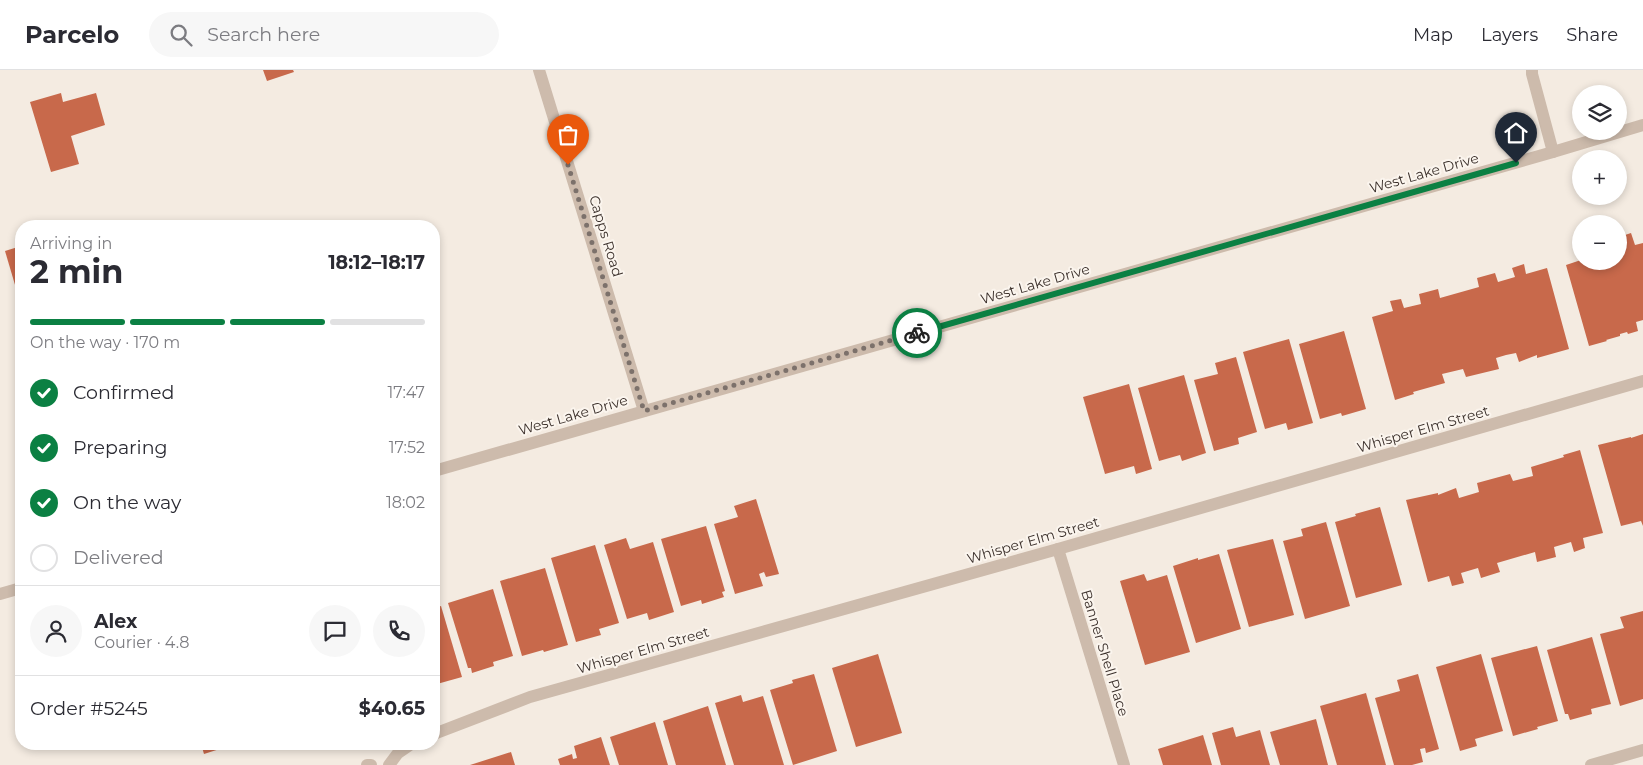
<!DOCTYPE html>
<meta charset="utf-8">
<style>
:root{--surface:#fff;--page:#f7f7f7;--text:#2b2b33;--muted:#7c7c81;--line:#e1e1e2;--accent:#0b8043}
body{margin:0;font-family:Montserrat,sans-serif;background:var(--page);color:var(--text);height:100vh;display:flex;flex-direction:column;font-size:19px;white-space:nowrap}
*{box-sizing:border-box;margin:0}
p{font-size:16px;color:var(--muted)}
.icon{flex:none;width:28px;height:28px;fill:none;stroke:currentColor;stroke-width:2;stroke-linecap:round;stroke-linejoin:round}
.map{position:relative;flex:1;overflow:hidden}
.drawer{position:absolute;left:15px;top:150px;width:425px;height:530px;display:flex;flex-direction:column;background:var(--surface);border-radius:20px;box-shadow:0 2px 8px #0003}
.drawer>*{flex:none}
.tools{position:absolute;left:1572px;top:15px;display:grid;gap:10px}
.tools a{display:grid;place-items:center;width:55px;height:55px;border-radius:50%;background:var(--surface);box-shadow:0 2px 8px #0003;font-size:25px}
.pin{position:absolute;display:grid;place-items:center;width:42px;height:42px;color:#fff;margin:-51px -21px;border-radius:50% 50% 50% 0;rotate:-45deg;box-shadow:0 0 5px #0007}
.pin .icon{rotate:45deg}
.courier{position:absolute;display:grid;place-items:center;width:50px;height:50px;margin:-25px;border:4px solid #0b8043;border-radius:50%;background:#fff;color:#222;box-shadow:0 1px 6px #0007}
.head em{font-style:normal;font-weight:700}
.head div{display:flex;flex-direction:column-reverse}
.head{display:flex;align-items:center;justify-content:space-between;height:85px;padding:0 15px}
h1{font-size:32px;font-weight:700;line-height:38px}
.bar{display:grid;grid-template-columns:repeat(4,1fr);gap:8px 5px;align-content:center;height:60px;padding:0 15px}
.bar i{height:6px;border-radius:4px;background:var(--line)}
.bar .active{background:var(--accent)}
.bar p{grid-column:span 4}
.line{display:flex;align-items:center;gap:12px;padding:0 15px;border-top:1px solid var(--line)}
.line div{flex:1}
.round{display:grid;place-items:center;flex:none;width:52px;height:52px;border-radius:26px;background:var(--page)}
ol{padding:0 15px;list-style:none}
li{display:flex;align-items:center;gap:15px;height:55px}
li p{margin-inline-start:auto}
li .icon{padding:5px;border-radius:50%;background:var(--accent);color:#fff;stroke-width:4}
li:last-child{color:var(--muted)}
li i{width:28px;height:28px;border:2px solid var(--line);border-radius:50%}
header{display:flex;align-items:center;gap:30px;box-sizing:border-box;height:70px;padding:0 25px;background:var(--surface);border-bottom:1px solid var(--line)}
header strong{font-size:24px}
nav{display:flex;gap:28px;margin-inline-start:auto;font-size:18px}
.search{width:350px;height:45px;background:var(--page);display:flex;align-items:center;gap:12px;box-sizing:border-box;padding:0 18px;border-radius:28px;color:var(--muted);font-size:19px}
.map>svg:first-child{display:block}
.building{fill:#c8694b}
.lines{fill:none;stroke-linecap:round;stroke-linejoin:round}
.minor{stroke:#cdbbac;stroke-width:12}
.done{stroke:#7c716b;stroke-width:5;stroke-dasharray:0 9}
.route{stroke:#0b8043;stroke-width:6}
.labels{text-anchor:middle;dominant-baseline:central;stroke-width:4;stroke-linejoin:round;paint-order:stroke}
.street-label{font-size:14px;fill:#3b302b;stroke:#fbf5ee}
</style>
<header>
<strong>Parcelo</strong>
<div class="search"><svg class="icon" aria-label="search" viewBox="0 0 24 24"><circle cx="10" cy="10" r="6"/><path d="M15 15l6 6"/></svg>Search here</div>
<nav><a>Map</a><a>Layers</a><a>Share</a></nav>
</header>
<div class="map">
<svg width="1643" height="695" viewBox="0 0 1643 695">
<rect width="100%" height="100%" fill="#f4ebe1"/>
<g class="building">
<path d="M263 0H293L294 2 267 11Z"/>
<path d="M61 23 63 32 96 23 105 55 71 66 79 94 51 102 30 32Z"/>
<path d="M1631 163 1635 175 1643 173V250L1636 252 1638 261 1628 264 1627 262 1620 264V266L1606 270 1607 271 1589 276 1566 195 1581 190V191H1619V167Z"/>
<path d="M21 176V224L18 225 5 181Z"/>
<path d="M1524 194 1526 204 1547 198 1569 279 1537 288V285L1519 292 1516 283 1506 285 1496 288 1499 299 1466 307 1463 299 1442 304 1445 313 1413 322 1414 324 1395 330 1372 247 1393 241 1390 231 1401 229 1404 238 1421 234 1419 224 1438 219 1440 228 1479 217 1477 208 1495 203 1498 212 1515 207 1512 198Z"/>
<path d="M1344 261 1366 339 1342 346 1341 343 1320 349 1299 274Z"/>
<path d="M1289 269 1313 353 1288 360 1286 353 1265 359 1243 282Z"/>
<path d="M1236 287 1257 362 1238 368 1239 374 1214 381 1194 310 1218 304 1215 293Z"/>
<path d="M1184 305 1206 383 1182 391 1180 385 1159 391 1138 318Z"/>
<path d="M1129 314 1152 399 1136 404 1134 396 1105 404 1083 327Z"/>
<path d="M1643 364V456L1641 451 1621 456 1598 375 1631 367V368Z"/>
<path d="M1580 380 1603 463 1583 468 1585 478 1574 482 1571 472 1554 477 1556 487 1537 492 1535 482 1497 493 1500 502 1481 508 1478 498 1461 503 1464 513 1452 516 1449 506 1428 512 1406 430 1438 423V425L1456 418 1459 428 1479 422 1477 413 1510 404 1513 411 1533 406 1531 397 1564 387 1563 385Z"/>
<path d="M756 429 779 504 766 507 764 502 759 504 763 516 735 524 714 454 738 447 734 436Z"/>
<path d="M1380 437 1402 515 1356 528 1335 452 1356 446 1355 444Z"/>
<path d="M1326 452 1350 536 1305 549 1283 471 1303 466 1301 459Z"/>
<path d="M706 456 725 521 722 522 724 527 702 534 701 530 681 536 661 469Z"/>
<path d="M626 468 630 479 653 472 674 542 649 550 647 543 627 549 604 475Z"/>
<path d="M1273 469 1294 545 1249 557 1227 480Z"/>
<path d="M595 475 619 553 599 559 601 565 576 572 551 488Z"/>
<path d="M1219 484 1241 559 1196 573 1173 496 1198 488V490Z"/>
<path d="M545 498 568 575 544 582 543 580 522 586 500 511Z"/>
<path d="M1144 504 1147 511 1167 505 1190 582 1145 595 1120 511Z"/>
<path d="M493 519 513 586 493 592 494 596 472 603 471 598H468L448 533Z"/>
<path d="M441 536 462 607 437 614 434 608V538Z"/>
<path d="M1643 541V629L1620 636 1600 564 1624 558 1620 547Z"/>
<path d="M1592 567 1611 634 1591 639 1592 644 1570 650 1568 644H1565L1547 580Z"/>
<path d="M1537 576 1558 651 1537 657 1538 659 1513 666 1491 588Z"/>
<path d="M878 584 902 663 856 677 832 598Z"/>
<path d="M1481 584 1503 661 1475 669 1477 676 1460 681 1436 597Z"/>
<path d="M814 604 837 681 793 695 770 620 793 613 792 610Z"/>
<path d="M1418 604 1439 679 1426 683 1425 678 1420 679 1423 692 1412 695H1394L1375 628 1400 621 1397 610Z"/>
<path d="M1366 623 1386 695H1337L1320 636Z"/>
<path d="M741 625 743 632 763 626 784 695H734L715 633Z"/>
<path d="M708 636 726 695H676L663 651Z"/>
<path d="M1316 649 1328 695H1280L1270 662Z"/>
<path d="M655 652 668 695H619L610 667Z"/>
<path d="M1233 657 1236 667 1260 660 1270 695H1221L1212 663Z"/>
<path d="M1203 665 1212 695H1163L1158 679Z"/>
<path d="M601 667 610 695H560L558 689 572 684 573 689 577 688 574 676Z"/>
<path d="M201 674H228L229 676 204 684Z"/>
<path d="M511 682 515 695H470Z"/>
</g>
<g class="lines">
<g class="minor">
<path d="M539 0 644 341"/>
<path d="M1532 0V4L1553 82"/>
<path d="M434 401 1553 82 1643 55"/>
<path d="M1058 479 1124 695"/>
<path d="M0 524 21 518"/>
<path d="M434 664 530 627 1058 479 1643 311"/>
<path d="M367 695H371"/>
<path d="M389 695 398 683 411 674"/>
<path d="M1591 695 1643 680"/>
</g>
</g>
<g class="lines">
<path class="done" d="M568 95 644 341 917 263"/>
<path class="route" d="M917 263 1516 93"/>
</g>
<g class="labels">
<g class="street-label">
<text transform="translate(1424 103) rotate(-16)">West Lake Drive</text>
<text transform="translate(606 166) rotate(73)">Capps Road</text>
<text transform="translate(1035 214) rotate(-16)">West Lake Drive</text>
<text transform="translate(573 345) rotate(-16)">West Lake Drive</text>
<text transform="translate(1423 359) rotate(-16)">Whisper Elm Street</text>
<text transform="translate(1033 470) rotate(-16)">Whisper Elm Street</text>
<text transform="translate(643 580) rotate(-16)">Whisper Elm Street</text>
<text transform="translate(1105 583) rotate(73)">Banner Shell Place</text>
</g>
</g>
</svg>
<div class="tools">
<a><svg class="icon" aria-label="layers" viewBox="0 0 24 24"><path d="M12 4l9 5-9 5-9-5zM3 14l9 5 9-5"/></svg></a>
<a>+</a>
<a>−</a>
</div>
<div class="pin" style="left:568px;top:95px;background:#ea580c"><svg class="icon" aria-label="bag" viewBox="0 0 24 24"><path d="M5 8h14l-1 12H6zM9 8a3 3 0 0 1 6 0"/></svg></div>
<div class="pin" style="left:1516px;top:93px;background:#1f2937"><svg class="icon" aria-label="home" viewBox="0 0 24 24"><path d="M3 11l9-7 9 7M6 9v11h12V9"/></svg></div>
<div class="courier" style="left:917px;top:263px"><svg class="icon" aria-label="bike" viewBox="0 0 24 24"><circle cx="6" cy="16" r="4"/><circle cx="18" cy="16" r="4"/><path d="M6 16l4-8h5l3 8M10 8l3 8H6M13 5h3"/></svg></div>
<section class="drawer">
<div class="head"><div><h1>2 min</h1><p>Arriving in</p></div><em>18:12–18:17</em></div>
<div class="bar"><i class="active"></i><i class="active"></i><i class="active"></i><i></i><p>On the way · 170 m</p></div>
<ol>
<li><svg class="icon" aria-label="check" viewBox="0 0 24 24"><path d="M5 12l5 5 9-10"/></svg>Confirmed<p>17:47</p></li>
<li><svg class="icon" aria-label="check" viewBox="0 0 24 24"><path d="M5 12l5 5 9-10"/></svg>Preparing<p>17:52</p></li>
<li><svg class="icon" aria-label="check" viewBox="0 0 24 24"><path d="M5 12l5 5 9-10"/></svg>On the way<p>18:02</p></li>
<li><i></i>Delivered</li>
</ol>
<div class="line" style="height:90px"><a class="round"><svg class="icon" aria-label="person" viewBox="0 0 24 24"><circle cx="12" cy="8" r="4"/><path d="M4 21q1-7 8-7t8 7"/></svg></a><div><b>Alex</b><p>Courier · 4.8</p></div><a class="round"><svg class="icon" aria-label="chat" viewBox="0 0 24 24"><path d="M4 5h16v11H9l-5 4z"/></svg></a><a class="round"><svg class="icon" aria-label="phone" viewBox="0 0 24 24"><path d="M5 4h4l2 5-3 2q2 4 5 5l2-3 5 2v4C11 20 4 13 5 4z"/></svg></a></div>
<div class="line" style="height:65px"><div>Order #5245</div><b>$40.65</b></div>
</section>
</div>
